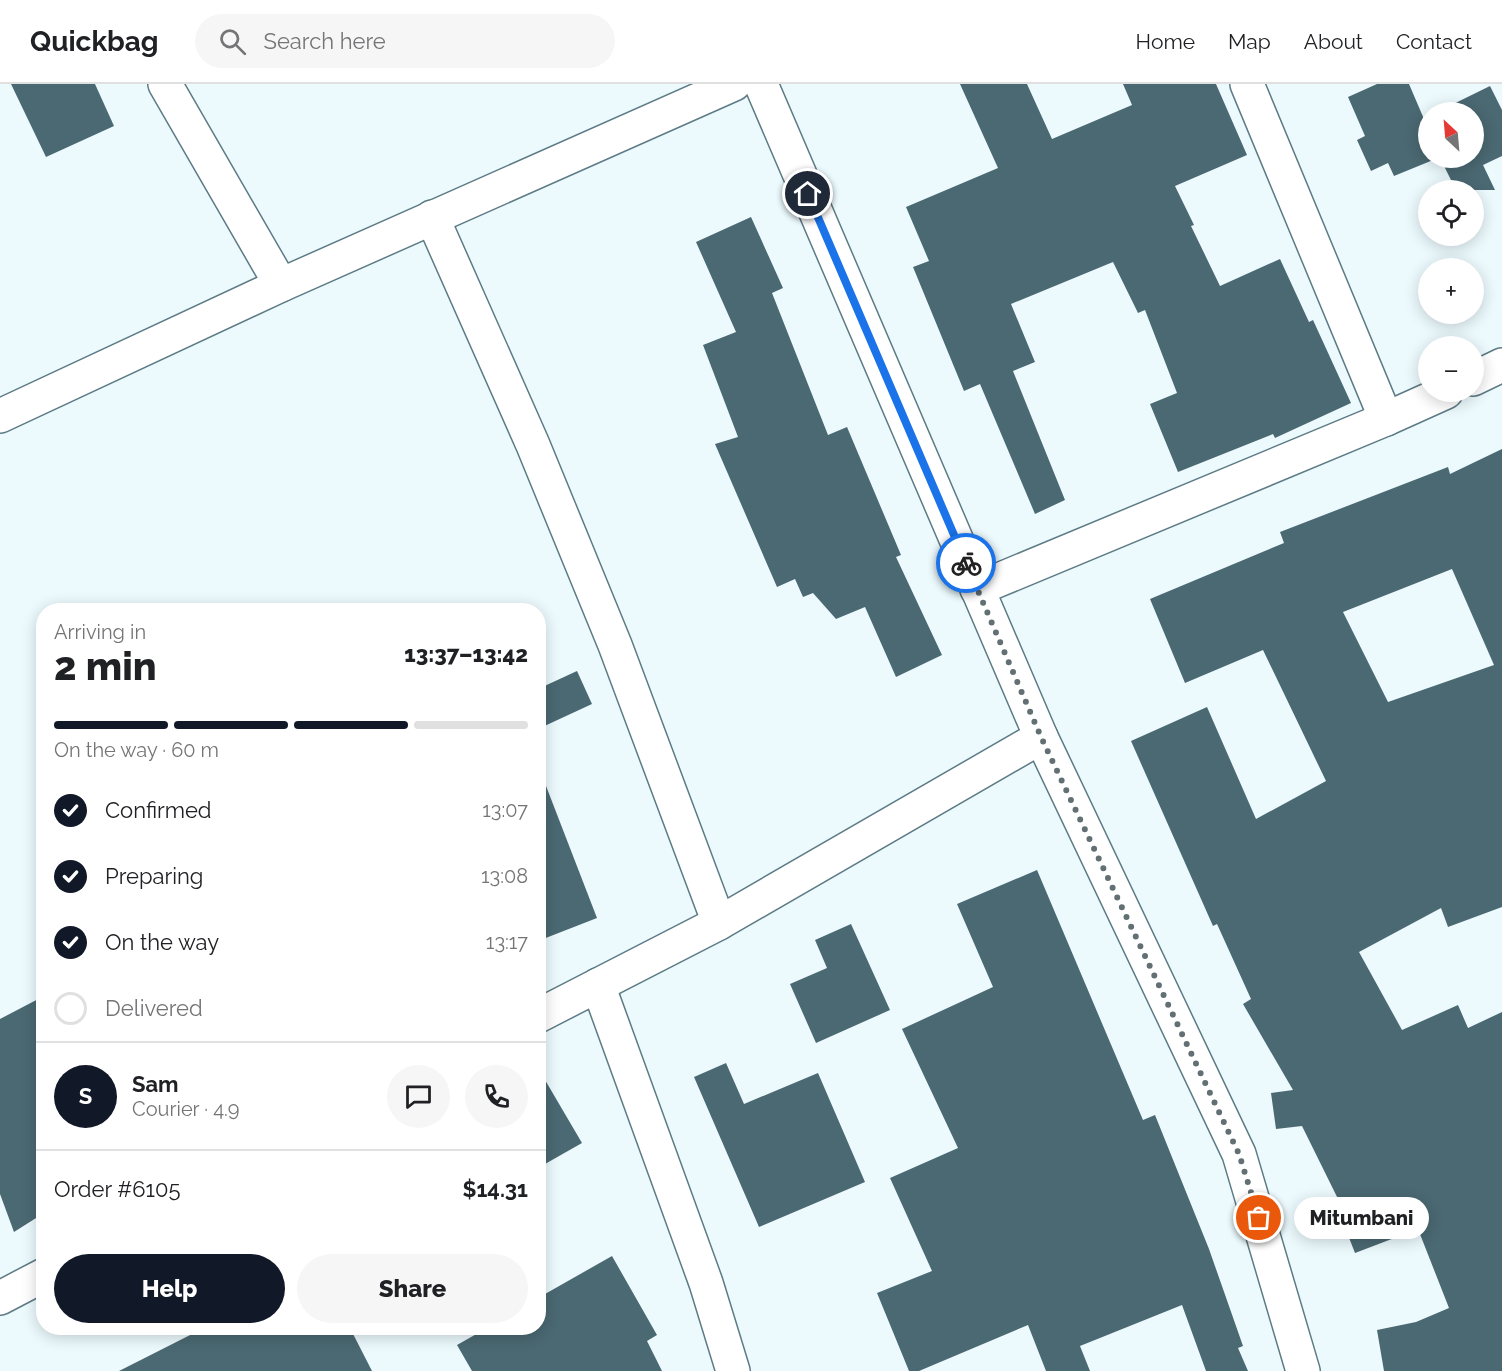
<!DOCTYPE html>
<meta charset="utf-8">
<style>
:root{--surface:#fff;--page:#f6f6f6;--text:#202124;--muted:#757577;--line:#e0e0e0;--accent:#111827}
body{margin:0;font-family:Raleway,sans-serif;background:var(--page);color:var(--text);height:100vh;display:flex;flex-direction:column;font-size:22px;white-space:nowrap}
*{box-sizing:border-box;margin:0}
p{font-size:20px;color:var(--muted)}
.icon{flex:none;width:33px;height:33px;fill:none;stroke:currentColor;stroke-width:2;stroke-linecap:round;stroke-linejoin:round}
.map{position:relative;flex:1;overflow:hidden}
.details{position:absolute;left:36px;top:519px;width:510px;height:732px;display:flex;flex-direction:column;background:var(--surface);border-radius:24px;box-shadow:0 3px 15px #0003}
.details>*{flex:none}
.needle{width:39px;rotate:334deg}
.buttons{position:absolute;left:1418px;top:18px;display:grid;gap:12px}
.buttons a{display:grid;place-items:center;width:66px;height:66px;border-radius:50%;background:var(--surface);box-shadow:0 3px 15px #0003;font-size:30px}
.pin{position:absolute;display:grid;place-items:center;width:51px;height:51px;color:#fff;margin:-26px;border:3px solid #fff;border-radius:50%;box-shadow:0 2px 6px #0007}
.courier{position:absolute;display:grid;place-items:center;width:60px;height:60px;margin:-30px;border:4px solid #1a73e8;border-radius:50%;background:#fff;color:#222;box-shadow:0 2px 8px #0007}
.bubble{position:absolute;height:42px;border-radius:21px;background:var(--surface);box-shadow:0 3px 15px #0003;font-size:20px;font-weight:800;line-height:42px;text-align:center}
.summary em{font-style:normal;font-weight:800}
.summary div{display:flex;flex-direction:column-reverse}
.summary{display:flex;align-items:center;justify-content:space-between;height:102px;padding:0 18px}
h1{font-size:39px;font-weight:800;line-height:45px}
.bar{display:grid;grid-template-columns:repeat(4,1fr);gap:9px 6px;align-content:center;height:72px;padding:0 18px}
.bar i{height:8px;border-radius:4px;background:var(--line)}
.bar .on{background:var(--accent)}
.bar p{grid-column:span 4}
.line{display:flex;align-items:center;gap:15px;padding:0 18px;border-top:2px solid var(--line)}
.line div{flex:1}
.round{display:grid;place-items:center;flex:none;width:63px;height:63px;border-radius:32px;background:var(--page)}
ol{padding:0 18px;list-style:none}
li{display:flex;align-items:center;gap:18px;height:66px}
li p{margin-inline-start:auto}
li .icon{padding:6px;border-radius:50%;background:var(--accent);color:#fff;stroke-width:4}
li:last-child{color:var(--muted)}
li i{width:33px;height:33px;border:3px solid var(--line);border-radius:50%}
.cta{display:flex;gap:12px;margin-top:auto;padding:12px 18px}
.cta a{flex:1;height:69px;border-radius:36px;background:var(--accent);color:#fff;font-size:24px;font-weight:800;line-height:69px;text-align:center}
.cta a+a{background:var(--page);color:var(--text)}
header{display:flex;align-items:center;gap:36px;box-sizing:border-box;height:84px;padding:0 30px;background:var(--surface);border-bottom:2px solid var(--line)}
header strong{font-size:28px}
nav{display:flex;gap:33px;margin-inline-start:auto;font-size:21px}
.search{width:420px;height:54px;background:var(--page);display:flex;align-items:center;gap:15px;box-sizing:border-box;padding:0 21px;border-radius:33px;color:var(--muted);font-size:22px}
.map>svg:first-child{display:block}
.building{fill:#4b6973;fill-rule:evenodd}
.lines{fill:none;stroke-linecap:round;stroke-linejoin:round}
.minor-casing{stroke:#5d7b85;stroke-width:36}
.minor{stroke:#fff;stroke-width:33}
.done{stroke:#627074;stroke-width:6;stroke-dasharray:0 10.8}
.route{stroke:#1a73e8;stroke-width:8}
</style>
<header>
<strong>Quickbag</strong>
<div class="search"><svg class="icon" aria-label="search" viewBox="0 0 24 24"><circle cx="10" cy="10" r="6"/><path d="M15 15l6 6"/></svg>Search here</div>
<nav><a>Home</a><a>Map</a><a>About</a><a>Contact</a></nav>
</header>
<div class="map">
<svg width="1502" height="1287" viewBox="0 0 1502 1287">
<rect width="100%" height="100%" fill="#ecfafe"/>
<g class="building">
<path d="M11 0H95L114 42 46 73Z"/>
<path d="M960 0H1027L1052 55 1132 21 1123 0H1216L1247 71 1175 102 1194 141 1191 142 1220 202 1280 175 1309 238 1313 236 1351 319 1275 354 1273 350 1178 388 1150 320 1177 309 1145 226 1138 229 1113 178 1011 220 1035 278 1013 287 1065 416 1035 430 980 300 964 307 913 183 929 177 906 123 998 84Z"/>
<path d="M1377 0H1409L1424 35 1428 33V74H1438L1394 92 1388 79 1371 87 1357 56 1365 52 1348 13Z"/>
<path d="M1490 2 1502 26V72L1483 81 1495 106H1456L1440 74H1473V28H1437Z"/>
<path d="M751 133 783 204 772 209 828 351 847 343 901 471 896 473 942 571 896 593 865 523 836 535 813 509 803 513 795 495 777 503 715 360 738 353 703 261 736 248 696 158Z"/>
<path d="M1502 365V823L1448 843 1441 824 1359 868 1402 946 1458 921 1468 944 1502 928V1287H1384L1377 1246 1416 1238 1449 1224 1418 1145 1355 1169 1337 1123 1341 1121 1302 1042 1276 1045 1271 1009 1293 1006 1243 920 1251 915 1217 840 1213 842 1131 657 1207 623 1256 735 1326 697 1263 566 1185 599 1150 515 1284 459 1280 448 1448 383 1450 390ZM1452 485 1494 581 1388 618 1343 528Z"/>
<path d="M577 587 592 620 538 645V605Z"/>
<path d="M541 689 597 834 538 857V690Z"/>
<path d="M1037 786 1143 1036 1155 1031 1209 1165 1243 1262 1238 1264 1248 1287H1206L1182 1221 1080 1262 1090 1287H1046L1028 1241 919 1287H909L877 1209 932 1187 890 1094 958 1064 902 945 993 903 957 820Z"/>
<path d="M851 840 890 926 816 959 790 900 827 884 815 856Z"/>
<path d="M44 912V1129L14 1148 0 1110V935Z"/>
<path d="M726 979 744 1020 818 989 865 1098 759 1143 694 993Z"/>
<path d="M538 984 582 1059 538 1084Z"/>
<path d="M612 1172 657 1251 647 1257 662 1287H472L457 1261 487 1244H538V1214Z"/>
<path d="M204 1244H350L372 1287H119Z"/>
</g>
<g class="lines">
<g class="minor-casing">
<g id="minor">
<path d="M165 0 281 201"/>
<path d="M761 0 1041 653 1239 1070 1303 1287"/>
<path d="M1247 0 1386 335"/>
<path d="M432 133 533 361 615 561 719 839"/>
<path d="M1473 295 1502 281"/>
<path d="M0 332 281 201 734 0"/>
<path d="M977 505 1386 335 1446 308"/>
<path d="M598 901 706 1199 733 1287"/>
<path d="M538 932 719 839 1041 653"/>
<path d="M0 1214 44 1191"/>
</g>
</g>
<use href="#minor" class="minor"/>
</g>
<g class="lines">
<path class="done" d="M966 479 1041 653 1239 1070 1259 1134"/>
<path class="route" d="M808 110 966 479"/>
</g>
</svg>
<div class="buttons">
<a><svg class="needle" viewBox="-14 -14 28 28"><path d="M0-13l5 13h-10z" fill="#e53935"/><path d="M0 13l5-13h-10z" fill="#757577"/></svg></a>
<a><svg class="icon" aria-label="locate" viewBox="0 0 24 24"><circle cx="12" cy="12" r="6"/><path d="M12 2v4M12 18v4M2 12h4M18 12h4"/></svg></a>
<a>+</a>
<a>−</a>
</div>
<div class="pin" style="left:1259px;top:1134px;background:#ea580c"><svg class="icon" aria-label="bag" viewBox="0 0 24 24"><path d="M5 8h14l-1 12H6zM9 8a3 3 0 0 1 6 0"/></svg></div>
<div class="pin" style="left:808px;top:110px;background:#1f2937"><svg class="icon" aria-label="home" viewBox="0 0 24 24"><path d="M3 11l9-7 9 7M6 9v11h12V9"/></svg></div>
<div class="courier" style="left:966px;top:479px"><svg class="icon" aria-label="bike" viewBox="0 0 24 24"><circle cx="6" cy="16" r="4"/><circle cx="18" cy="16" r="4"/><path d="M6 16l4-8h5l3 8M10 8l3 8H6M13 5h3"/></svg></div>
<div class="bubble" style="left:1294px;top:1113px;width:135px">Mitumbani</div>
<section class="details">
<div class="summary"><div><h1>2 min</h1><p>Arriving in</p></div><em>13:37–13:42</em></div>
<div class="bar"><i class="on"></i><i class="on"></i><i class="on"></i><i></i><p>On the way · 60 m</p></div>
<ol>
<li><svg class="icon" aria-label="check" viewBox="0 0 24 24"><path d="M5 12l5 5 9-10"/></svg>Confirmed<p>13:07</p></li>
<li><svg class="icon" aria-label="check" viewBox="0 0 24 24"><path d="M5 12l5 5 9-10"/></svg>Preparing<p>13:08</p></li>
<li><svg class="icon" aria-label="check" viewBox="0 0 24 24"><path d="M5 12l5 5 9-10"/></svg>On the way<p>13:17</p></li>
<li><i></i>Delivered</li>
</ol>
<div class="line" style="height:108px"><b class="round" style="background:var(--accent);color:#fff">S</b><div><b>Sam</b><p>Courier · 4.9</p></div><a class="round"><svg class="icon" aria-label="chat" viewBox="0 0 24 24"><path d="M4 5h16v11H9l-5 4z"/></svg></a><a class="round"><svg class="icon" aria-label="phone" viewBox="0 0 24 24"><path d="M5 4h4l2 5-3 2q2 4 5 5l2-3 5 2v4C11 20 4 13 5 4z"/></svg></a></div>
<div class="line" style="height:78px"><div>Order #6105</div><b>$14.31</b></div>
<div class="cta"><a>Help</a><a>Share</a></div>
</section>
</div>
